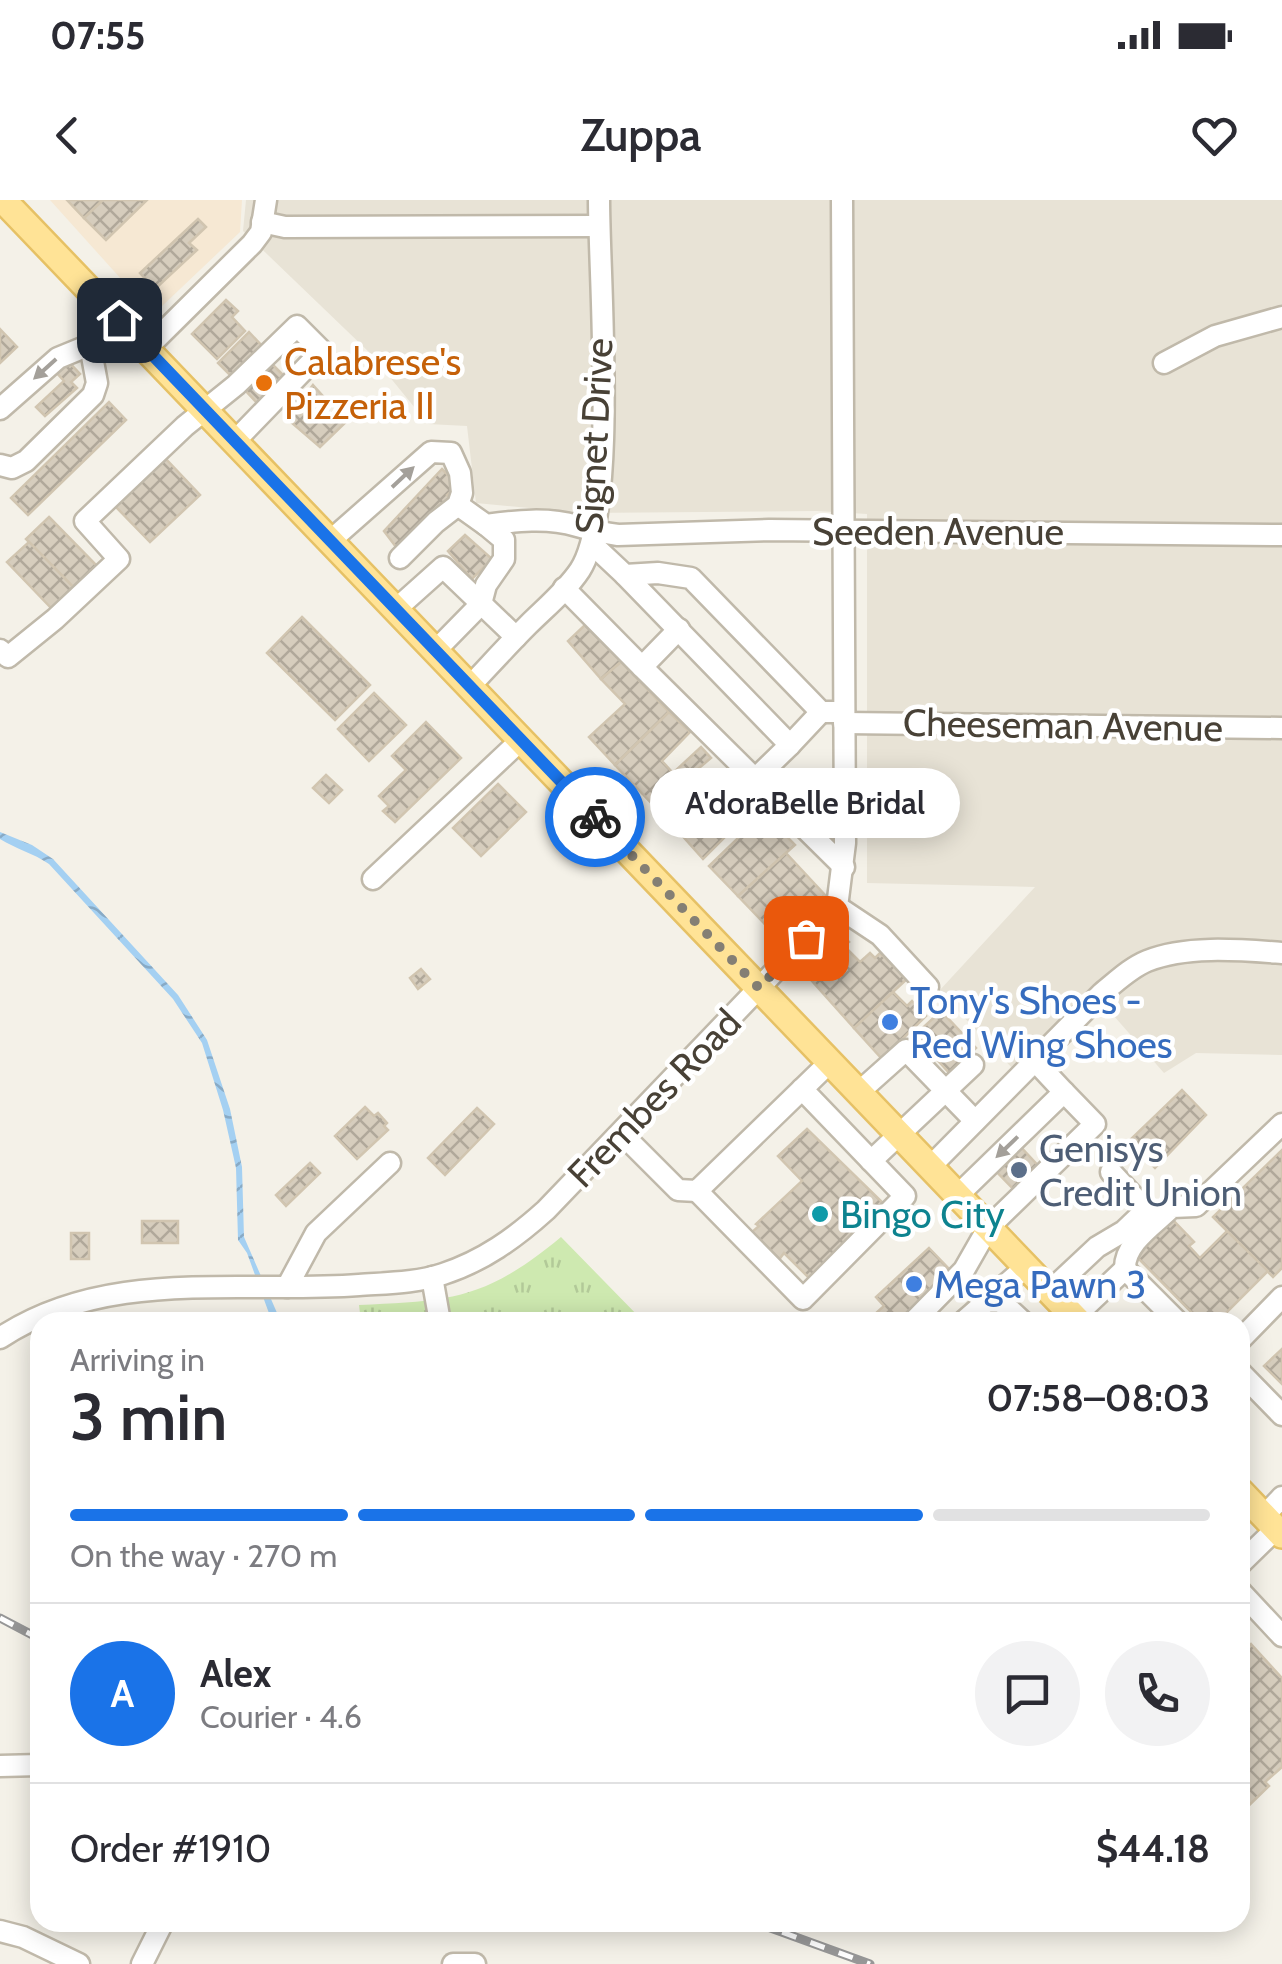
<!DOCTYPE html>
<meta charset="utf-8">
<style>
:root{--surface:#fff;--page:#f2f2f3;--text:#2b2b33;--muted:#7c7c81;--line:#e1e1e2;--accent:#1a73e8}
body{margin:0;font-family:Cabin,sans-serif;background:var(--page);color:var(--text);height:100vh;display:flex;flex-direction:column;font-size:38px;white-space:nowrap}
*{box-sizing:border-box;margin:0}
p{font-size:32px;color:var(--muted)}
.icon{flex:none;width:55px;height:55px;fill:none;stroke:currentColor;stroke-width:2;stroke-linecap:round;stroke-linejoin:round}
.map{position:relative;flex:1;overflow:hidden}
.details{position:absolute;left:30px;top:1112px;width:1220px;height:620px;display:flex;flex-direction:column;background:var(--surface);border-radius:30px;box-shadow:0 5px 25px #0003}
.details>*{flex:none}
.pin{position:absolute;display:grid;place-items:center;width:85px;height:85px;color:#fff;margin:-42px;border-radius:20px;box-shadow:0 5px 15px #0006}
.courier{position:absolute;display:grid;place-items:center;width:100px;height:100px;margin:-50px;border:8px solid #1a73e8;border-radius:50%;background:#fff;color:#222;box-shadow:0 2px 12px #0007}
.bubble{position:absolute;height:70px;border-radius:35px;background:var(--surface);box-shadow:0 5px 25px #0003;font-size:32px;font-weight:600;line-height:70px;text-align:center}
.overview em{font-style:normal;font-weight:600}
.overview div{display:flex;flex-direction:column-reverse}
.overview{display:flex;align-items:center;justify-content:space-between;height:170px;padding:0 40px}
h1{font-size:65px;font-weight:600;line-height:75px}
.bar{display:grid;grid-template-columns:repeat(4,1fr);gap:15px 10px;align-content:center;height:120px;padding:0 40px}
.bar i{height:12px;border-radius:8px;background:var(--line)}
.bar .active{background:var(--accent)}
.bar p{grid-column:span 4}
.line{display:flex;align-items:center;gap:25px;padding:0 40px;border-top:2px solid var(--line)}
.line div{flex:1}
.round{display:grid;place-items:center;flex:none;width:105px;height:105px;border-radius:52px;background:var(--page)}
.status{display:flex;justify-content:space-between;align-items:center;height:70px;padding:0 50px;background:var(--surface);direction:ltr}
.status svg{height:28px;fill:currentColor}
header{display:flex;justify-content:space-between;align-items:center;height:130px;padding:0 40px;background:var(--surface);font-size:45px;font-weight:600}
.map>svg:first-child{display:block}
.residential{fill:#e8e3d6}
.commercial{fill:#f6e8d3}
.park{fill:url(#park-tufts)}
.water{fill:url(#water-waves)}
.building{fill:url(#building-cross-hatch);stroke:#d1c5b0;stroke-width:2.5}
.lines{fill:none;stroke-linecap:round;stroke-linejoin:round}
.minor-casing{stroke:#c0b9aa;stroke-width:25}
.major-casing{stroke:#e6c165;stroke-width:30}
.minor{stroke:#fff;stroke-width:20}
.major{stroke:#ffe396;stroke-width:25}
.rail-casing{stroke:#979797;stroke-width:9}
.rail{stroke:#fff;stroke-width:5;stroke-dasharray:15;stroke-linecap:butt}
.oneway{fill:#a4a09a}
.done{stroke:#847f74;stroke-width:10;stroke-dasharray:0 18}
.route{stroke:#1a73e8;stroke-width:12}
.food-dot{fill:#e8710a;stroke:#fff;stroke-width:4}
.shop-dot{fill:#3f7fe0;stroke:#fff;stroke-width:4}
.service-dot{fill:#5c6f8a;stroke:#fff;stroke-width:4}
.culture-dot{fill:#0f9aa8;stroke:#fff;stroke-width:4}
.labels{text-anchor:middle;dominant-baseline:central;stroke-width:9;stroke-linejoin:round;paint-order:stroke}
.food-label{font-size:38px;fill:#c56008;stroke:#fff;text-anchor:start}
.street-label{font-size:38px;fill:#484136;stroke:#fff}
.shop-label{font-size:38px;fill:#366cbe;stroke:#fff;text-anchor:start}
.service-label{font-size:38px;fill:#4e5e75;stroke:#fff;text-anchor:start}
.culture-label{font-size:38px;fill:#0d838f;stroke:#fff;text-anchor:start}
</style>
<div class="status"><b>07:55</b><svg viewBox="0 0 49 12"><path d="M0 12V9h3v3zM5 12V6h3v6zM10 12V3h3v9zM15 12V0h3v12zM26 1h20v11H26zM47 4h2v5h-2z"/></svg></div>
<header><svg class="icon" aria-label="back" viewBox="0 0 24 24"><path d="M15 5l-7 7 7 7"/></svg>Zuppa<svg class="icon" aria-label="heart" viewBox="0 0 24 24"><path d="M12 20l-8-8c-3-5 5-10 8-4 3-6 11-1 8 4z"/></svg></header>
<div class="map">
<svg width="1282" height="1764" viewBox="0 0 1282 1764">
<defs>
<pattern id="park-tufts" width="24" height="20" patternUnits="userSpaceOnUse" patternTransform="scale(2.5)"><rect width="24" height="20" fill="#cee9b0"/><path d="M3 7l-1-3M5 7V3M7 7l1-3M15 17l-1-3M17 17v-4M19 17l1-3" fill="none" stroke="#b2c998"/></pattern>
<pattern id="water-waves" width="16" height="10" patternUnits="userSpaceOnUse" patternTransform="scale(2.5)"><rect width="16" height="10" fill="#a4d0f2"/><path d="M0 5q4-4 8 0t8 0" fill="none" stroke="#88aac5"/></pattern>
<pattern id="building-cross-hatch" width="8" height="8" patternUnits="userSpaceOnUse" patternTransform="scale(2.5)"><rect width="8" height="8" fill="#d6cdbd"/><path d="M0 0l8 8M0 8l8-8" fill="none" stroke="#b0a89a"/></pattern>
</defs>
<rect width="100%" height="100%" fill="#f4f1e8"/>
<path class="residential" d="M246 0H1282V855L1196 853 1164 873 1092 791 1014 870 939 791 1035 687 867 683V314L817 311 583 313 476 303 467 226 428 224 371 154 243 31Z"/>
<path class="commercial" d="M50 0H242L240 32 160 108 149 110Z"/>
<path class="park" d="M561 1037 644 1122H361L359 1105C453 1101 486 1099 561 1037Z"/>
<path class="water" d="M0 632 32 645 53 659 178 795 207 840 230 909 242 967 244 1037 281 1122H274L270 1116 247 1053 238 1040 236 968 223 910 202 843 173 799 49 664C33 653 16 649 0 639Z"/>
<g class="building">
<path d="M67 0H103L84 18Z"/>
<path d="M103 0H147L106 40 84 18Z"/>
<path d="M198 19 206 27 189 43 197 50 155 89 140 73Z"/>
<path d="M226 100 238 111 232 117 245 131 217 159 192 134Z"/>
<path d="M0 129 17 147 0 163Z"/>
<path d="M249 132 264 148 233 178 218 163Z"/>
<path d="M67 160 80 174 71 182 77 188 45 216 36 207 64 181 55 171Z"/>
<path d="M271 163 285 177 257 203 244 189Z"/>
<path d="M313 185 330 204 321 213 327 218 337 208 348 220 320 247 285 217 290 212 286 209 297 198 300 202Z"/>
<path d="M109 202 126 220 28 315 11 298Z"/>
<path d="M166 259 200 295 150 342 115 306Z"/>
<path d="M442 269 458 285 447 295 452 301 399 351 384 331Z"/>
<path d="M49 317 99 368 76 390 26 339Z"/>
<path d="M465 335 492 359 472 379 448 351Z"/>
<path d="M29 342 76 390 54 411 7 362Z"/>
<path d="M302 417 370 485 335 520 267 453Z"/>
<path d="M586 424 621 462 601 479 568 441Z"/>
<path d="M621 462 669 512 615 565 589 537 625 504 601 479Z"/>
<path d="M374 493 406 525 369 561 338 529Z"/>
<path d="M669 512 690 532 662 561 673 573 701 547 711 558 699 568 710 580 705 584 717 596 679 632 615 565Z"/>
<path d="M426 522 461 558 395 622 383 611 389 606 379 596 406 570 392 556Z"/>
<path d="M326 575 342 590 329 603 313 588Z"/>
<path d="M498 584 526 612 481 656 453 628Z"/>
<path d="M728 586 737 594 742 591 756 606 703 659 679 632Z"/>
<path d="M764 613 795 645 738 696 709 666Z"/>
<path d="M786 653 825 695 779 739 738 696Z"/>
<path d="M843 736 849 742 844 746 860 762 870 753 875 758 880 753 907 779 854 828 804 772Z"/>
<path d="M421 769 430 779 418 789 410 778Z"/>
<path d="M893 792 907 806 912 801 926 816 882 859 854 828Z"/>
<path d="M941 811 976 848 950 874 915 835Z"/>
<path d="M1182 890 1206 915 1155 968 1129 941Z"/>
<path d="M365 907 374 916 378 913 387 923 384 926 388 930 357 959 335 936Z"/>
<path d="M477 908 494 924 445 975 428 958Z"/>
<path d="M807 929 884 1004 810 1079 784 1053 778 1061 752 1032 759 1026 756 1024 802 981 778 956Z"/>
<path d="M1019 945 1045 973 1020 996 993 968Z"/>
<path d="M1282 950V1068L1273 1077 1213 1017Z"/>
<path d="M310 963 320 973 286 1006 276 995Z"/>
<path d="M1173 1020 1194 1042 1189 1046 1200 1058 1227 1031 1268 1071 1219 1120 1214 1115 1207 1122H1201L1135 1055Z"/>
<rect x="142" y="1021" width="36" height="22"/>
<rect x="71" y="1033" width="18" height="26"/>
<path d="M929 1048 952 1072 899 1122H883L875 1114 884 1106 876 1097Z"/>
<path d="M1282 1149V1184L1264 1166Z"/>
<path d="M1251 1444 1282 1478V1567L1265 1582 1269 1586 1240 1614V1455Z"/>
</g>
<g class="lines">
<g class="minor-casing">
<g id="minor">
<path d="M262 22 285 27 599 26"/>
<path d="M146 149 252 44 261 32 266 0"/>
<path d="M1164 163 1215 136 1282 117"/>
<path d="M0 209 58 158 97 142 119 121"/>
<path d="M0 265 12 268 26 261 93 195 97 183 92 156 97 142"/>
<path d="M458 305 486 325C516 321 547 317 577 326 591 330 603 333 618 335L769 330 1282 335"/>
<path d="M330 341 431 252 451 253 460 273 462 293 458 305 436 322 400 358"/>
<path d="M592 344 625 375 658 373 691 378 821 512H844"/>
<path d="M625 375 790 545 821 512"/>
<path d="M564 388 642 467"/>
<path d="M396 409 443 367 516 437"/>
<path d="M679 429 642 467 844 667"/>
<path d="M0 450 8 457 55 419 119 359 85 321 185 226 236 185 297 126 322 151 234 242"/>
<path d="M435 451 481 404 486 385 504 359V340L486 325"/>
<path d="M470 486C489 466 508 445 528 425 545 408 566 391 580 370 618 311 599 79 599 0"/>
<path d="M844 523 1282 528"/>
<path d="M755 579 790 545"/>
<path d="M373 679 521 540"/>
<path d="M835 705 880 735 928 787"/>
<path d="M1035 861 1064 892"/>
<path d="M859 892 906 850 975 921"/>
<path d="M621 933 678 990 697 991 830 862"/>
<path d="M871 961 973 865"/>
<path d="M930 967 1102 793C1116 782 1130 768 1147 761 1186 745 1241 750 1282 753"/>
<path d="M697 991 803 1099 905 996 802 889"/>
<path d="M1125 1069C1124 1043 1155 1024 1172 1007L1196 1006 1282 924"/>
<path d="M432 1077 440 1122"/>
<path d="M287 1087 316 1033 390 963"/>
<path d="M1049 1092 1097 1047 1124 1031 1146 1010 1111 972"/>
<path d="M994 1095 1023 1122"/>
<path d="M913 1122 964 1070 988 1028 1095 924 1064 892 957 996"/>
<path d="M963 1122 1026 1067"/>
<path d="M1069 1122 1125 1069 1178 1122"/>
<path d="M0 1138C107 1067 238 1094 359 1085 387 1083 416 1083 443 1074 483 1061 515 1038 546 1010L826 718 838 699 845 643 842 0"/>
<path d="M1240 1140 1282 1097"/>
<path d="M1240 1172 1282 1215"/>
<path d="M1264 1316 1282 1297"/>
<path d="M1240 1364 1276 1329"/>
<path d="M1240 1391 1282 1436"/>
<path d="M0 1566 40 1565"/>
<path d="M0 1731 23 1737 79 1764"/>
<path d="M142 1764 163 1722"/>
<path d="M453 1764H475"/>
</g>
</g>
<g class="major-casing">
<g id="major">
<path d="M3 0 1079 1122"/>
<path d="M1240 1291 1282 1335"/>
</g>
</g>
<use href="#minor" class="minor"/>
<use href="#major" class="major"/>
<g class="rail-casing">
<g id="rail">
<path d="M0 1418 40 1439"/>
<path d="M754 1722 870 1764"/>
</g>
</g>
<use href="#rail" class="rail"/>
</g>
<defs><path id="oneway-solid" d="M-6-.8H1V-3.2L6.5 0L1 3.2V.8H-6Z" transform="scale(2.5)"/></defs>
<g class="oneway">
<use href="#oneway-solid" transform="translate(45 169) rotate(138)"/>
<use href="#oneway-solid" transform="translate(403 277) rotate(-43)"/>
<use href="#oneway-solid" transform="translate(1007 947) rotate(136)"/>
</g>
<g class="lines">
<path class="done" d="M595 617 759 788 806 738"/>
<path class="route" d="M119 120 595 617"/>
</g>
<circle class="food-dot" cx="264" cy="183" r="10"/>
<g class="shop-dot">
<circle cx="890" cy="822" r="10"/>
<circle cx="914" cy="1084" r="10"/>
</g>
<circle class="service-dot" cx="1019" cy="970" r="10"/>
<circle class="culture-dot" cx="820" cy="1014" r="10"/>
<g class="labels">
<g class="food-label">
<text x="284" y="161">Calabrese's<tspan x="284" dy="44">Pizzeria II</tspan></text>
</g>
<g class="street-label">
<text transform="translate(594 236) rotate(-87)">Signet Drive</text>
<text x="938" y="331">Seeden Avenue</text>
<text transform="translate(1063 525) rotate(1)">Cheeseman Avenue</text>
<text transform="translate(654 898) rotate(-46)">Frembes Road</text>
</g>
<g class="shop-label">
<text x="910" y="800">Tony's Shoes -<tspan x="910" dy="44">Red Wing Shoes</tspan></text>
<text x="934" y="1084">Mega Pawn 3</text>
</g>
<g class="service-label">
<text x="1039" y="948">Genisys<tspan x="1039" dy="44">Credit Union</tspan></text>
</g>
<g class="culture-label">
<text x="840" y="1014">Bingo City</text>
</g>
</g>
</svg>
<div class="pin" style="left:806px;top:738px;background:#ea580c"><svg class="icon" aria-label="bag" viewBox="0 0 24 24"><path d="M5 8h14l-1 12H6zM9 8a3 3 0 0 1 6 0"/></svg></div>
<div class="pin" style="left:119px;top:120px;background:#1f2937"><svg class="icon" aria-label="home" viewBox="0 0 24 24"><path d="M3 11l9-7 9 7M6 9v11h12V9"/></svg></div>
<div class="courier" style="left:595px;top:617px"><svg class="icon" aria-label="bike" viewBox="0 0 24 24"><circle cx="6" cy="16" r="4"/><circle cx="18" cy="16" r="4"/><path d="M6 16l4-8h5l3 8M10 8l3 8H6M13 5h3"/></svg></div>
<div class="bubble" style="left:650px;top:568px;width:310px">A'doraBelle Bridal</div>
<section class="details">
<div class="overview"><div><h1>3 min</h1><p>Arriving in</p></div><em>07:58–08:03</em></div>
<div class="bar"><i class="active"></i><i class="active"></i><i class="active"></i><i></i><p>On the way · 270 m</p></div>
<div class="line" style="height:180px"><b class="round" style="background:var(--accent);color:#fff">A</b><div><b>Alex</b><p>Courier · 4.6</p></div><a class="round"><svg class="icon" aria-label="chat" viewBox="0 0 24 24"><path d="M4 5h16v11H9l-5 4z"/></svg></a><a class="round"><svg class="icon" aria-label="phone" viewBox="0 0 24 24"><path d="M5 4h4l2 5-3 2q2 4 5 5l2-3 5 2v4C11 20 4 13 5 4z"/></svg></a></div>
<div class="line" style="height:130px"><div>Order #1910</div><b>$44.18</b></div>
</section>
</div>
